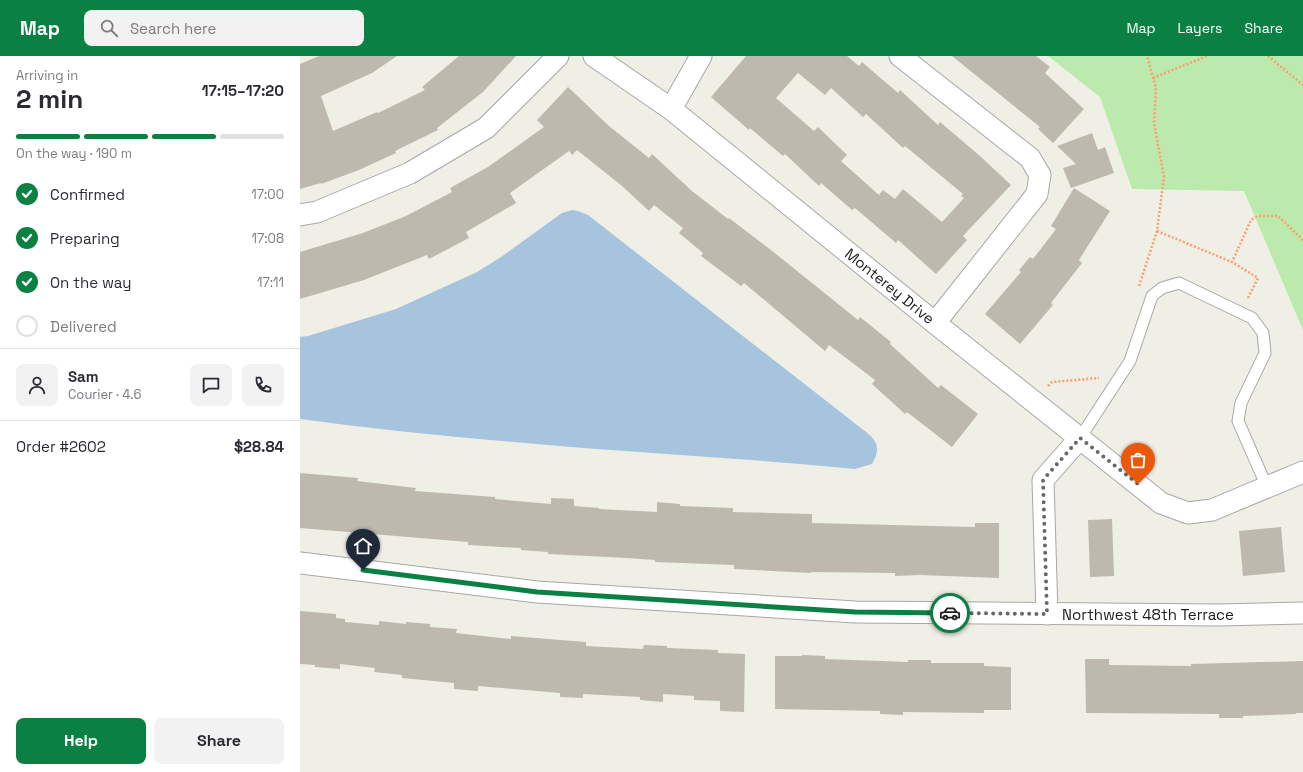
<!DOCTYPE html>
<meta charset="utf-8">
<style>
:root{--surface:#fff;--page:#f2f2f3;--text:#2b2b33;--muted:#7c7c81;--line:#e1e1e2;--accent:#0b8043}
body{margin:0;font-family:"Space Grotesk",sans-serif;background:var(--page);color:var(--text);height:100vh;display:flex;flex-direction:column;font-size:15px;white-space:nowrap}
*{box-sizing:border-box;margin:0}
p{font-size:13px;color:var(--muted)}
.icon{flex:none;width:22px;height:22px;fill:none;stroke:currentColor;stroke-width:2;stroke-linecap:round;stroke-linejoin:round}
.map{position:relative;flex:1;overflow:hidden}
.details{display:flex;flex-direction:column;background:var(--surface);width:300px}
.details>*{flex:none}
.pin{position:absolute;display:grid;place-items:center;width:34px;height:34px;color:#fff;margin:-41px -17px;border-radius:50% 50% 50% 0;rotate:-45deg;box-shadow:0 0 4px #0007}
.pin .icon{rotate:45deg}
.courier{position:absolute;display:grid;place-items:center;width:40px;height:40px;margin:-20px;border:3px solid #0b8043;border-radius:50%;background:#fff;color:#222;box-shadow:0 1px 5px #0007}
.head em{font-style:normal;font-weight:700}
.head div{display:flex;flex-direction:column-reverse}
.head{display:flex;align-items:center;justify-content:space-between;height:68px;padding:0 16px}
h1{font-size:26px;font-weight:700;line-height:30px}
.bar{display:grid;grid-template-columns:repeat(4,1fr);gap:6px 4px;align-content:center;height:48px;padding:0 16px}
.bar i{height:5px;border-radius:3px;background:var(--line)}
.bar .selected{background:var(--accent)}
.bar p{grid-column:span 4}
.line{display:flex;align-items:center;gap:10px;padding:0 16px;border-top:1px solid var(--line)}
.line div{flex:1}
.round{display:grid;place-items:center;flex:none;width:42px;height:42px;border-radius:8px;background:var(--page)}
ol{padding:0 16px;list-style:none}
li{display:flex;align-items:center;gap:12px;height:44px}
li p{margin-inline-start:auto}
li .icon{padding:4px;border-radius:50%;background:var(--accent);color:#fff;stroke-width:4}
li:last-child{color:var(--muted)}
li i{width:22px;height:22px;border:2px solid var(--line);border-radius:50%}
.button{display:flex;gap:8px;margin-top:auto;padding:8px 16px}
.button a{flex:1;height:46px;border-radius:8px;background:var(--accent);color:#fff;font-size:16px;font-weight:700;line-height:46px;text-align:center}
.button a+a{background:var(--page);color:var(--text)}
header{display:flex;align-items:center;gap:24px;box-sizing:border-box;height:56px;padding:0 20px;background:var(--accent);color:#fff}
header strong{font-size:19px}
nav{display:flex;gap:22px;margin-inline-start:auto;font-size:14px}
.search{width:280px;height:36px;background:var(--page);display:flex;align-items:center;gap:10px;box-sizing:border-box;padding:0 14px;border-radius:8px;color:var(--muted);font-size:15px}
main{display:flex;flex:1;min-height:0}
.map>svg:first-child{display:block}
.grass{fill:#bbeaac}
.water{fill:#a6c4de}
.building{fill:#bdb9af;fill-rule:evenodd}
.lines{fill:none;stroke-linecap:round;stroke-linejoin:round}
.lane-casing{stroke:#a7a7a7;stroke-width:13}
.street-casing{stroke:#a7a7a7;stroke-width:23}
.path{stroke:#fa9f6d;stroke-width:2.5;stroke-dasharray:2 2;stroke-linecap:butt}
.lane{stroke:#fff;stroke-width:11}
.street{stroke:#fff;stroke-width:21}
.done{stroke:#696865;stroke-width:4;stroke-dasharray:0 7.2}
.route{stroke:#0b8043;stroke-width:5}
.labels{text-anchor:middle;dominant-baseline:central;stroke-width:3;stroke-linejoin:round;paint-order:stroke}
.street-label{font-size:15px;fill:#202020;stroke:#fff}
</style>
<header>
<strong>Map</strong>
<div class="search"><svg class="icon" aria-label="search" viewBox="0 0 24 24"><circle cx="10" cy="10" r="6"/><path d="M15 15l6 6"/></svg>Search here</div>
<nav><a>Map</a><a>Layers</a><a>Share</a></nav>
</header>
<main>
<section class="details">
<div class="head"><div><h1>2 min</h1><p>Arriving in</p></div><em>17:15–17:20</em></div>
<div class="bar"><i class="selected"></i><i class="selected"></i><i class="selected"></i><i></i><p>On the way · 190 m</p></div>
<ol>
<li><svg class="icon" aria-label="check" viewBox="0 0 24 24"><path d="M5 12l5 5 9-10"/></svg>Confirmed<p>17:00</p></li>
<li><svg class="icon" aria-label="check" viewBox="0 0 24 24"><path d="M5 12l5 5 9-10"/></svg>Preparing<p>17:08</p></li>
<li><svg class="icon" aria-label="check" viewBox="0 0 24 24"><path d="M5 12l5 5 9-10"/></svg>On the way<p>17:11</p></li>
<li><i></i>Delivered</li>
</ol>
<div class="line" style="height:72px"><a class="round"><svg class="icon" aria-label="person" viewBox="0 0 24 24"><circle cx="12" cy="8" r="4"/><path d="M4 21q1-7 8-7t8 7"/></svg></a><div><b>Sam</b><p>Courier · 4.6</p></div><a class="round"><svg class="icon" aria-label="chat" viewBox="0 0 24 24"><path d="M4 5h16v11H9l-5 4z"/></svg></a><a class="round"><svg class="icon" aria-label="phone" viewBox="0 0 24 24"><path d="M5 4h4l2 5-3 2q2 4 5 5l2-3 5 2v4C11 20 4 13 5 4z"/></svg></a></div>
<div class="line" style="height:52px"><div>Order #2602</div><b>$28.84</b></div>
<div class="button"><a>Help</a><a>Share</a></div>
</section>
<div class="map">
<svg width="1003" height="716" viewBox="0 0 1003 716">
<rect width="100%" height="100%" fill="#f0efe6"/>
<path class="grass" d="M748 0H1003V274L944 135 832 133 800 41Z"/>
<path class="water" d="M272 154 278 155 288 159 566 376C579 386 580 394 572 408L555 413C465 404 374 399 283 392 189 384 94 376 0 363V281L8 280 96 253 177 216 201 201 262 157Z"/>
<g class="building">
<path d="M19 0H97L72 17 21 40 33 75 77 56 78 57 125 34 122 31 159 0H216L183 36 137 72 138 74 95 95 96 97 59 114 21 128V127L0 133V8Z"/>
<path d="M446 0H547L559 10 562 6 598 37 600 34 638 69 640 66 680 100 711 129 663 180 667 184 636 218 598 184 596 187 555 152 552 154 521 127 519 130 485 98 483 100 450 72 449 74 411 41ZM498 17 525 39 531 32 563 61 566 58 603 92 605 90 663 138 661 140 664 142 642 166 603 133 595 143 583 134 579 139 541 105 547 99 518 71 514 75 476 42Z"/>
<path d="M652 0H736L750 11 745 17 784 53 753 87 738 73 740 71Z"/>
<path d="M268 31 309 70 349 102 352 98 392 135 428 163 429 162 471 194 558 264 560 261 591 286 590 288 638 332 641 329 678 358 652 391 607 356 605 358 572 328 575 324 529 289 525 295 444 227 441 230 401 200 403 197 379 177 383 172 354 149 349 155 322 130 277 94 272 99 269 95 210 137 216 147 166 176 169 182 129 203 127 199 64 224 0 243V196L63 177 106 160 152 136 150 132 188 111 244 71 237 64Z"/>
<path d="M792 77 798 94 805 91 814 117 771 132 763 112 776 108 757 90Z"/>
<path d="M774 132 810 155 779 204 782 207 751 247 753 249 720 288 685 258 721 216 719 214 730 201 733 203 756 173 751 170Z"/>
<path d="M0 417 58 422 57 425 116 432 115 435 195 441V443L251 448V442L274 443V450L299 452V453L357 456V446L380 448V450L433 452V456L512 458V467L675 471V467H699V522L620 519 595 520V517L511 516V517L434 513V509L355 506V504L327 502 248 498V496L221 494V492L168 489V486L0 472Z"/>
<path d="M812 463 814 520 790 521 788 464Z"/>
<path d="M981 471 985 516 943 520 939 475Z"/>
<path d="M0 555 36 558V562L45 563V566L79 569V565L106 568V566L130 568V571L157 573 156 577 211 583V580L286 586V590L343 593 344 589 367 590V592L418 594V597L445 598 444 656 420 655V645L394 644V640L363 638V646L340 644V641L283 638V642L260 641V637L178 630V635L154 633V627L102 622V619L74 616 75 612 40 608V613L15 611V609L0 608Z"/>
<path d="M502 599 525 600V603L608 606V604H631V607H684V610L711 611V654H684V657L603 656V659L580 658V655L475 653V600H502Z"/>
<path d="M785 603H809V609L891 610V608L1003 605V657H996V658L943 660V662H919V658L786 657Z"/>
</g>
<g class="lines">
<g class="lane-casing">
<path id="lane" d="M780 382 830 305 852 240 862 232 879 227 952 262 963 277 965 297 941 347 938 365 967 431"/>
</g>
<g class="street-casing">
<g id="street">
<path d="M294 0 371 53 635 267 861 447 888 457 912 454 1003 416"/>
<path d="M600 0 730 102 740 119 737 138 635 267"/>
<path d="M371 53 401 0"/>
<path d="M0 159 17 156 110 117 186 72 258 0"/>
<path d="M0 507 237 536 555 556 919 559 1003 557"/>
<path d="M747 558 743 424 780 382"/>
</g>
</g>
<g class="path">
<path d="M968 0 1003 29"/>
<path d="M853 22 907 0"/>
<path d="M857 175 932 206"/>
<path d="M839 230 857 175 864 121 854 67 856 32 847 0"/>
<path d="M948 242 958 222 932 206 951 164 958 160H978L1003 184"/>
<path d="M748 330 752 326 799 322"/>
</g>
<use href="#lane" class="lane"/>
<use href="#street" class="street"/>
</g>
<g class="lines">
<path class="done" d="M650 557 747 558 743 424 780 382 838 428"/>
<path class="route" d="M63 514 237 536 555 556 650 557"/>
</g>
<g class="labels">
<g class="street-label">
<text transform="translate(590 230) rotate(39)">Monterey Drive</text>
<text x="848" y="558">Northwest 48th Terrace</text>
</g>
</g>
</svg>
<div class="pin" style="left:838px;top:428px;background:#ea580c"><svg class="icon" aria-label="bag" viewBox="0 0 24 24"><path d="M5 8h14l-1 12H6zM9 8a3 3 0 0 1 6 0"/></svg></div>
<div class="pin" style="left:63px;top:514px;background:#1f2937"><svg class="icon" aria-label="home" viewBox="0 0 24 24"><path d="M3 11l9-7 9 7M6 9v11h12V9"/></svg></div>
<div class="courier" style="left:650px;top:557px"><svg class="icon" aria-label="car" viewBox="0 0 24 24"><path d="M5 17H2v-5l4-1 3-4h7l3 4 3 1v5h-3M9 17h6M6 11h13"/><circle cx="7" cy="17" r="2"/><circle cx="17" cy="17" r="2"/></svg></div>
</div>
</main>
